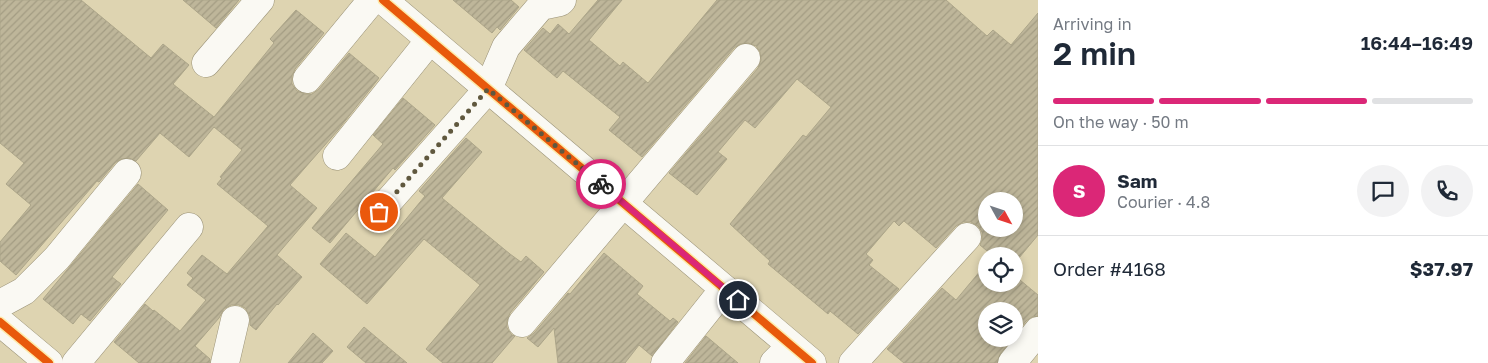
<!DOCTYPE html>
<meta charset="utf-8">
<style>
:root{--surface:#fff;--page:#f2f2f3;--text:#1f2937;--muted:#747a83;--line:#e0e1e3;--accent:#db2777}
body{margin:0;font-family:"Golos Text",sans-serif;background:var(--page);color:var(--text);height:100vh;display:flex;flex-direction:column;font-size:19px;white-space:nowrap}
*{box-sizing:border-box;margin:0}
p{font-size:16px;color:var(--muted)}
.icon{flex:none;width:28px;height:28px;fill:none;stroke:currentColor;stroke-width:2;stroke-linecap:round;stroke-linejoin:round}
.map{position:relative;flex:1;overflow:hidden}
.side{display:flex;flex-direction:column;background:var(--surface);width:450px}
.side>*{flex:none}
.needle{width:32px;rotate:130deg}
.buttons{position:absolute;left:978px;top:192px;display:grid;gap:10px}
.buttons a{display:grid;place-items:center;width:45px;height:45px;border-radius:50%;background:var(--surface);box-shadow:0 2px 8px #0003;font-size:25px}
.pin{position:absolute;display:grid;place-items:center;width:42px;height:42px;color:#fff;margin:-21px;border:2px solid #fff;border-radius:50%;box-shadow:0 1px 5px #0007}
.courier{position:absolute;display:grid;place-items:center;width:50px;height:50px;margin:-25px;border:4px solid #db2777;border-radius:50%;background:#fff;color:#222;box-shadow:0 1px 6px #0007}
.head em{font-style:normal;font-weight:600}
.head div{display:flex;flex-direction:column-reverse}
.head{display:flex;align-items:center;justify-content:space-between;height:85px;padding:0 15px}
h1{font-size:32px;font-weight:600;line-height:38px}
.bar{display:grid;grid-template-columns:repeat(4,1fr);gap:8px 5px;align-content:center;height:60px;padding:0 15px}
.bar i{height:6px;border-radius:4px;background:var(--line)}
.bar .active{background:var(--accent)}
.bar p{grid-column:span 4}
.line{display:flex;align-items:center;gap:12px;padding:0 15px;border-top:1px solid var(--line)}
.line div{flex:1}
.round{display:grid;place-items:center;flex:none;width:52px;height:52px;border-radius:26px;background:var(--page)}
main{display:flex;flex:1;min-height:0}
.map>svg:first-child{display:block}
.building{fill:url(#building-hatch);stroke:#aca589;fill-rule:evenodd}
.lines{fill:none;stroke-linecap:round;stroke-linejoin:round}
.minor-casing{stroke:#999176;stroke-width:29}
.minor{stroke:#faf9f3;stroke-width:28}
.cycleway-casing{stroke:#fdebac;stroke-width:11}
.cycleway{stroke:#e8590c;stroke-width:8}
.done{stroke:#60583e;stroke-width:5;stroke-dasharray:0 9}
.route{stroke:#db2777;stroke-width:6}
</style>
<main>
<div class="map">
<svg width="1038" height="363" viewBox="0 0 1038 363">
<defs>
<pattern id="building-hatch" width="6" height="6" patternUnits="userSpaceOnUse" patternTransform="scale(1.25)"><rect width="6" height="6" fill="#beb69a"/><path d="M-1 1l2-2M0 6l6-6M5 7l2-2" fill="none" stroke="#a39c83"/></pattern>
</defs>
<rect width="100%" height="100%" fill="#ded4b1"/>
<g class="building">
<path d="M0 0H81L151 58 163 44 189 65 173 84 214 117 274 43 270 39 296 10 324 33 295 69 292 76V84L297 91 305 94H312L319 89 349 53 379 78 338 130 290 185 317 208 277 255 302 277 278 305 277 304 256 330 250 325V316L245 308 239 305H231L224 309 219 318 195 346 210 359V363H139L114 342 145 304 153 311 154 310 180 331 206 300 187 285 193 278 187 273 202 255 227 274 268 226 217 184 222 178 220 177 242 150 214 127 189 157 160 133 136 161 129 158 121 159 115 163 99 182 97 181 16 275 0 261V242L31 205 6 184 24 163 0 143Z"/>
<path d="M183 0H239L216 28Z"/>
<path d="M453 0H511L519 7 500 30 497 27 492 33Z"/>
<path d="M598 0H622L589 40 620 66 623 62 648 83 717 0H946L987 36 993 30 1011 45 1038 13V235L1014 264V256H993L980 245 982 240V232L978 226 971 222H963L956 226 936 248 904 221 899 226 894 221 866 254 873 260 869 265 899 289 858 334 830 311 828 314 768 264 770 261 730 224 803 135 806 137 831 107 797 79 755 128 745 120 718 152 727 159 697 195 669 173 758 68 761 60 760 52 756 46 748 43 740 44 734 48 642 157 609 130 620 117 563 71 557 78 524 50 543 28 550 34 558 24 569 34ZM986 201H1014V229H986Z"/>
<path d="M403 98 435 125 395 170 393 168 330 243 312 228 383 144 373 135Z"/>
<path d="M466 138 482 152 442 198 510 254 521 262 526 256 544 272 510 313 507 321V328L512 335 515 336 492 363H443L426 349 480 285 424 239 367 304 320 264 346 233 375 257 425 196 419 191Z"/>
<path d="M138 184 168 210 112 277 121 284 90 321 81 314 73 324 43 299Z"/>
<path d="M604 253 643 286 637 294 670 321 673 318 678 322 652 356 639 345 625 363H558L554 328 538 347 527 338 534 333 568 293 570 294Z"/>
<path d="M986 264V284H1014V275L1038 295V316L1032 317 1026 321 1014 336V311H986V339H1012L1000 354 997 363H904L887 349 942 288 956 300Z"/>
<path d="M364 327 407 363H366L347 347Z"/>
<path d="M313 333 333 351 322 363H288Z"/>
<path d="M706 336 738 363H685Z"/>
</g>
<g class="lines">
<g class="minor-casing">
<g id="minor">
<path d="M383 0 812 363"/>
<path d="M206 63 260 0"/>
<path d="M307 79 372 0"/>
<path d="M337 156 430 40"/>
<path d="M379 212 488 89 506 47 541 6 560 2 562 0"/>
<path d="M0 304 24 291 57 258 127 173"/>
<path d="M0 322 49 363"/>
<path d="M522 323 746 58"/>
<path d="M76 363 189 227"/>
<path d="M225 363 235 320"/>
<path d="M665 363 724 289"/>
<path d="M774 363 791 346"/>
<path d="M853 363 967 237"/>
<path d="M1012 363 1038 331"/>
</g>
</g>
<use href="#minor" class="minor"/>
<g class="cycleway-casing">
<g id="cycleway">
<path d="M383 0 812 363"/>
<path d="M0 322 49 363"/>
</g>
</g>
<use href="#cycleway" class="cycleway"/>
</g>
<g class="lines">
<path class="done" d="M379 212 488 89 601 184"/>
<path class="route" d="M601 184 738 300"/>
</g>
</svg>
<div class="buttons">
<a><svg class="needle" viewBox="-14 -14 28 28"><path d="M0-13l5 13h-10z" fill="#e53935"/><path d="M0 13l5-13h-10z" fill="#747a83"/></svg></a>
<a><svg class="icon" aria-label="locate" viewBox="0 0 24 24"><circle cx="12" cy="12" r="6"/><path d="M12 2v4M12 18v4M2 12h4M18 12h4"/></svg></a>
<a><svg class="icon" aria-label="layers" viewBox="0 0 24 24"><path d="M12 4l9 5-9 5-9-5zM3 14l9 5 9-5"/></svg></a>
</div>
<div class="pin" style="left:379px;top:212px;background:#ea580c"><svg class="icon" aria-label="bag" viewBox="0 0 24 24"><path d="M5 8h14l-1 12H6zM9 8a3 3 0 0 1 6 0"/></svg></div>
<div class="pin" style="left:738px;top:300px;background:#1f2937"><svg class="icon" aria-label="home" viewBox="0 0 24 24"><path d="M3 11l9-7 9 7M6 9v11h12V9"/></svg></div>
<div class="courier" style="left:601px;top:184px"><svg class="icon" aria-label="bike" viewBox="0 0 24 24"><circle cx="6" cy="16" r="4"/><circle cx="18" cy="16" r="4"/><path d="M6 16l4-8h5l3 8M10 8l3 8H6M13 5h3"/></svg></div>
</div>
<section class="side">
<div class="head"><div><h1>2 min</h1><p>Arriving in</p></div><em>16:44–16:49</em></div>
<div class="bar"><i class="active"></i><i class="active"></i><i class="active"></i><i></i><p>On the way · 50 m</p></div>
<div class="line" style="height:90px"><b class="round" style="background:var(--accent);color:#fff">S</b><div><b>Sam</b><p>Courier · 4.8</p></div><a class="round"><svg class="icon" aria-label="chat" viewBox="0 0 24 24"><path d="M4 5h16v11H9l-5 4z"/></svg></a><a class="round"><svg class="icon" aria-label="phone" viewBox="0 0 24 24"><path d="M5 4h4l2 5-3 2q2 4 5 5l2-3 5 2v4C11 20 4 13 5 4z"/></svg></a></div>
<div class="line" style="height:65px"><div>Order #4168</div><b>$37.97</b></div>
</section>
</main>
